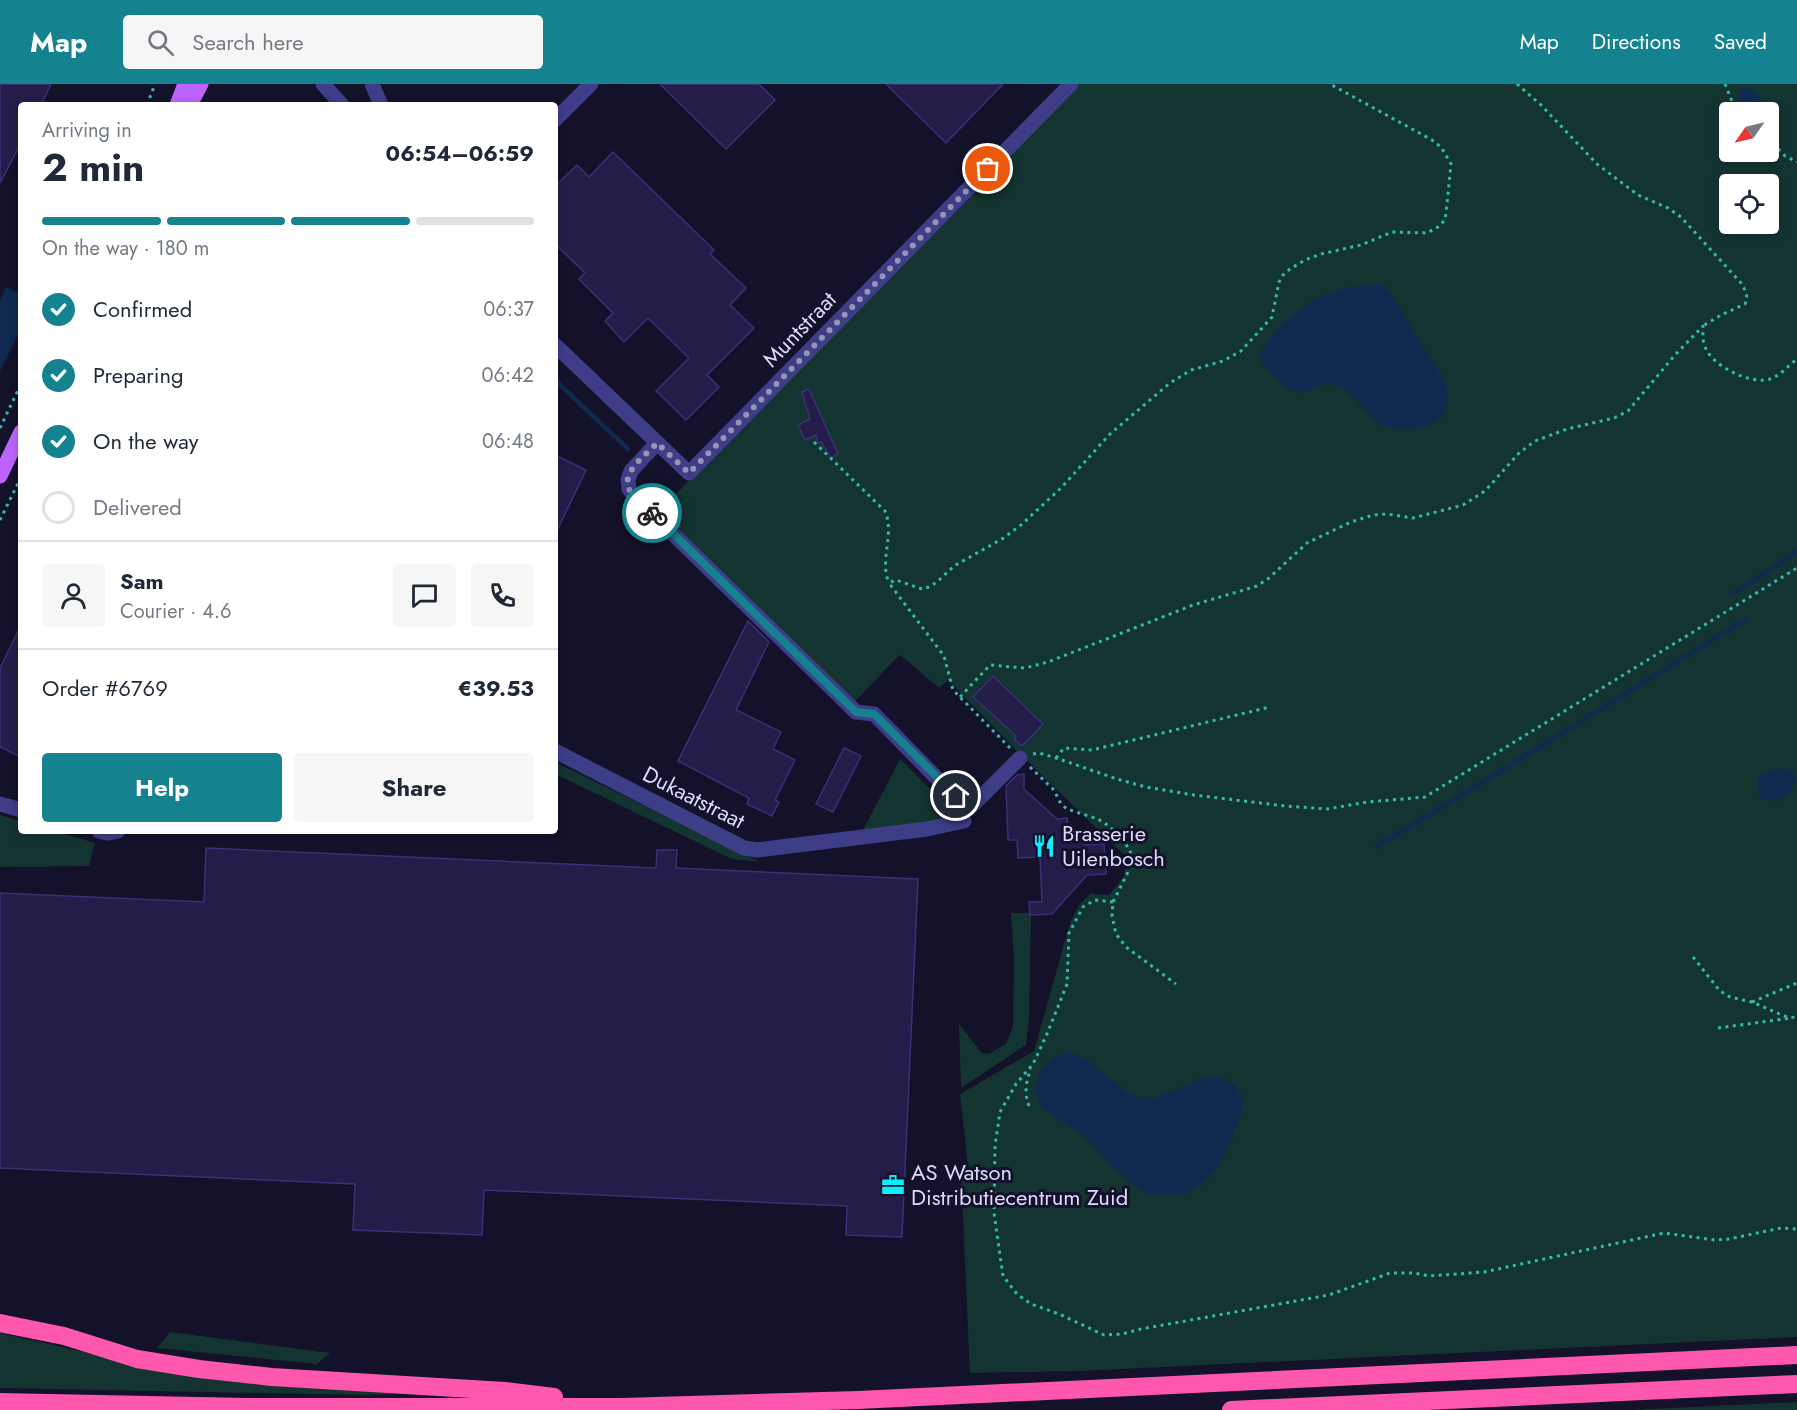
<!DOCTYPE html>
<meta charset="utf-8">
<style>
:root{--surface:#fff;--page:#f6f6f7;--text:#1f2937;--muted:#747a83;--line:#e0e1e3;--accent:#15828f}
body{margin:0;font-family:Jost,sans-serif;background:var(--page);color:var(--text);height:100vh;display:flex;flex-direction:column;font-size:22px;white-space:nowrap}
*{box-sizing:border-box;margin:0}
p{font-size:20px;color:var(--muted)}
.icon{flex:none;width:33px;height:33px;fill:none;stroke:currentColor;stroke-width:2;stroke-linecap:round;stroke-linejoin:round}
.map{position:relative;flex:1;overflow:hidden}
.sheet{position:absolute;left:18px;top:18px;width:540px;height:732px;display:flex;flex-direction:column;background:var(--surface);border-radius:6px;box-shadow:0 3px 9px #0003}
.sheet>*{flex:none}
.needle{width:39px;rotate:236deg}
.fabs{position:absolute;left:1719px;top:18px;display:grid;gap:12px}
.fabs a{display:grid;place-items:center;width:60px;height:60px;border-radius:6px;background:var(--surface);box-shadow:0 3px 9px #0003;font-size:30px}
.pin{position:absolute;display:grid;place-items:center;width:51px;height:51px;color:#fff;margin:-26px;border:3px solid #fff;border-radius:50%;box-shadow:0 2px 6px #0007}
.courier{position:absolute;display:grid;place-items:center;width:60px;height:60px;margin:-30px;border:4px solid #15828f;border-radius:50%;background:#fff;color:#222;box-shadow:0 2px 8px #0007}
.overview em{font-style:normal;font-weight:700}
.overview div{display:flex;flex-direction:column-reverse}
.overview{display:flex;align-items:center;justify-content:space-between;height:102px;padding:0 24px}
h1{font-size:39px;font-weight:700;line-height:45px}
.bar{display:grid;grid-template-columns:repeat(4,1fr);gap:9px 6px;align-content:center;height:72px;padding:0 24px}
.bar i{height:8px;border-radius:4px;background:var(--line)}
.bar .active{background:var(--accent)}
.bar p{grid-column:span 4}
.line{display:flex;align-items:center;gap:15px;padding:0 24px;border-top:2px solid var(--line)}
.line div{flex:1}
.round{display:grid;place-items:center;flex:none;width:63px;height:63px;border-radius:6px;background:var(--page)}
ol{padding:0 24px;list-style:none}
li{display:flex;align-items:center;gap:18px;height:66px}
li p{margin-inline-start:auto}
li .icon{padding:6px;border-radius:50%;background:var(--accent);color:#fff;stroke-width:4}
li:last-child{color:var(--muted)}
li i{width:33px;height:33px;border:3px solid var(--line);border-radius:50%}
.button{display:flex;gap:12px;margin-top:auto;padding:12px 24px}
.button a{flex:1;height:69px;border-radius:6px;background:var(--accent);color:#fff;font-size:24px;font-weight:700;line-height:69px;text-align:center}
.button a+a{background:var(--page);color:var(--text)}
header{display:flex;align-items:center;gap:36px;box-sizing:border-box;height:84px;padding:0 30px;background:var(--accent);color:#fff}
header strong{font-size:28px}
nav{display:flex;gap:33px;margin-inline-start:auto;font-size:21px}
.search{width:420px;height:54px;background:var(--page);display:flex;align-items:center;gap:15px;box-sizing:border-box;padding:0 21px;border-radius:6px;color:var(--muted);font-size:22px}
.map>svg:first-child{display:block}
.green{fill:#143431;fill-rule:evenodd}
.water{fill:#102a4f}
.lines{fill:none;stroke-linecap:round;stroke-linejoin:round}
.stream{stroke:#102a4f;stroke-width:4.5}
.building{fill:#241d4a;stroke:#3b3076;stroke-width:1.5}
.path{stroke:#32baac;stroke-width:3;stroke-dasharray:3 4.5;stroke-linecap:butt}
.minor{stroke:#3d3d88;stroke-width:15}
.major{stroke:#bd63fd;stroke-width:15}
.highway{stroke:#fd57ae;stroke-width:18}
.done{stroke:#9794b4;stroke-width:6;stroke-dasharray:0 10.8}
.route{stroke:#15828f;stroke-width:8}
.labels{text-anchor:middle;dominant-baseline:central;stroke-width:6;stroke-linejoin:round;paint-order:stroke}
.street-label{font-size:22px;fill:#dddafe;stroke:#14112a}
.poi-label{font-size:22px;fill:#dddafe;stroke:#14112a;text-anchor:start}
</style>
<header>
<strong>Map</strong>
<div class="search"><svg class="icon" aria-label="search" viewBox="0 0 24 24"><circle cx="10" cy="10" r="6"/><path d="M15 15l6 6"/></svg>Search here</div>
<nav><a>Map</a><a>Directions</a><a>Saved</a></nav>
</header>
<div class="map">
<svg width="1797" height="1326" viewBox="0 0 1797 1326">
<rect width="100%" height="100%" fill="#14112a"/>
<g class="green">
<path d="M1078 0H1797V1253L1079 1287 970 1289 961 1091 969 1092 960 1010 1034 967 1070 839 1079 821 1090 810 1109 811 1124 792 1128 775 1016 666 948 596 939 604 900 571 853 619 652 434 974 110ZM1730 28H1768V68H1730ZM1730 100H1768V140H1730Z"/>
<path d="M900 675 955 730 943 737 862 748Z"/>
<path d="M555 678 760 778 732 775 555 690Z"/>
<path d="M0 731 21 737V747H55L95 759 89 782 0 783Z"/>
<path d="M1011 829H1031L1029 936 1026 961 961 1004 959 940 981 968 988 970 1006 960 1013 942 1014 877Z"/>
<path d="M170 1248 330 1269 317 1280 157 1264Z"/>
<path d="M0 1249 155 1284 439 1309 366 1311 0 1304Z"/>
<path d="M1797 1318V1326H1634L1649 1325Z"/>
</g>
<g class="water">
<path d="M1748 3 1770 22 1773 27 1770 30 1749 25 1742 21 1739 9 1742 4Z"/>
<path d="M1378 199 1384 202 1389 207 1445 298C1449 312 1450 325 1439 336 1432 342 1423 344 1414 345 1365 348 1370 320 1338 302 1320 292 1308 319 1286 304 1280 299 1260 280 1260 273 1260 257 1302 222 1316 215 1334 205 1358 203 1378 199Z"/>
<path d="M6 203 21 210V245L0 287V216Z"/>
<path d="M1782 684C1789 687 1794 687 1797 695L1788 711 1776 717 1762 715 1757 702V693L1769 687Z"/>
<path d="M1071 968 1087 976 1125 1007 1137 1012 1157 1014 1201 995 1215 993 1227 996 1236 1002 1244 1019C1233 1056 1214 1115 1164 1112 1157 1111 1149 1111 1142 1107 1120 1094 1103 1072 1085 1054 1071 1039 1044 1034 1037 1013 1030 992 1051 970 1071 968Z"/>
</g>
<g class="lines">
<g class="stream">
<path d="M555 296 628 365"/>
<path d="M1731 511 1797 468"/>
<path d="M1377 762 1462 711 1746 535"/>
</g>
</g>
<g class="building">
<path d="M0 0H51L41 21H21V59L0 99Z"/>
<path d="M660 0H759L775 16 726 65Z"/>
<path d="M886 0H1003L946 59Z"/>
<path d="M613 68 714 166 710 170 746 204 730 221 754 244 707 291 719 303 686 336 656 307 689 274 648 234 624 258 605 237 613 229 579 195 585 189 555 160V102L577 81 589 93Z"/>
<path d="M809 305 838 370 831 374 821 358 818 359 816 351 805 356 798 341 810 335 802 308Z"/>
<path d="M555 371 586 386 555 451Z"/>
<path d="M748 537 769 558 736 626 781 648 773 665 795 676 775 716 779 718 772 732 747 720 749 714 678 677Z"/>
<path d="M21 541V673L0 663V584Z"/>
<path d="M993 592 1043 640 1022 662 1015 656V651L973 613Z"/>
<path d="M844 664 861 672 833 728 816 720Z"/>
<path d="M1024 690V705L1057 735 1067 734 1068 745 1086 761 1104 760 1106 790 1087 791 1052 830 1030 831 1029 818H1042L1040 773 1018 774 1017 756H1008L1006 702 1017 691Z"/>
<path d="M206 764 656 784 657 766H677L676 784 918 795 902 1153 846 1151 847 1122 484 1106 482 1151 353 1146 355 1100 0 1084V809L204 818Z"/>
</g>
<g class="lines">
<g class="path">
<path d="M1517 0 1540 20 1597 80 1638 111 1668 124 1681 133 1741 199C1745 206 1749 211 1745 220L1721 231 1703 242"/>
<path d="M1725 0 1731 15 1742 28"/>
<path d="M147 21 155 0"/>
<path d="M1768 54 1785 72 1797 78"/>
<path d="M0 344 21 300"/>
<path d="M814 358 885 427C895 450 879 476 889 499"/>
<path d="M0 436 21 393"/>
<path d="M960 613 990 581 1025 584 1048 578 1193 521 1257 502 1269 494 1307 459 1351 438 1373 431 1387 430 1413 434 1463 421 1485 407 1519 369 1535 357 1567 345 1614 334 1628 327 1675 271 1703 242C1703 250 1702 258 1706 265 1714 283 1752 301 1770 295 1781 291 1788 282 1797 275"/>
<path d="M1010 664 953 606 944 572 889 499 896 496 922 505 929 503 937 498 954 482 1002 455 1021 441 1061 404 1110 350 1170 299 1191 286 1223 277 1241 267 1272 233 1279 198 1283 191 1290 185 1305 176 1321 170 1361 161 1392 148 1427 149 1438 143 1445 136 1446 129 1451 80 1441 63 1432 56 1330 0"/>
<path d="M1033 670 1039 669 1056 674 1117 695 1146 703 1194 711 1285 722 1327 725 1368 718 1425 713 1797 484"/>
<path d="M1056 674 1064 664 1092 666 1270 623"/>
<path d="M1030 683 1054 706 1061 720 1067 725 1098 735 1109 742 1124 757 1130 767 1132 780 1113 818 1112 832 1116 850 1126 863 1176 900"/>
<path d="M1113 818 1095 816 1083 823 1069 849 1067 900 1047 950 1033 980 1016 1000 1000 1028 995 1062 994 1129 1003 1192 1017 1210 1031 1220 1059 1230 1104 1251 1122 1250 1141 1245 1329 1211 1390 1189H1414L1429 1192 1484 1188 1664 1149 1715 1156 1729 1155 1781 1144 1797 1145"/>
<path d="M1693 873 1720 907 1730 913 1752 918 1784 932 1797 934"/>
<path d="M1752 918 1797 899"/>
<path d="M1718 944 1791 934"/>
<path d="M1029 1022C1024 1009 1026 997 1031 985"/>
</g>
<g class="minor">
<path d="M323 0 342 21"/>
<path d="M372 0 381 21"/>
<path d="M555 36 591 0"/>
<path d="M555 261 689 389 1071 0"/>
<path d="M657 359 631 387 628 396 629 405 636 414 856 628 874 630 968 726 1020 674"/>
<path d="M555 667 744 764 757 766 927 745 964 737"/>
<path d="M0 720 21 726"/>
<path d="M99 747 107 749 118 747"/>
</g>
<g class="major">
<path d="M177 21 185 0"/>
<path d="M190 21 201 0"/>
<path d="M0 392 21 348"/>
</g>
<g class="highway">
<path d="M0 1239 64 1252 137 1275 199 1285 272 1293 505 1307 554 1313"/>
<path d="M0 1318 247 1323H622L858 1316 1797 1271"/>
<path d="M1231 1326 1797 1300"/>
</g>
</g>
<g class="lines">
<path class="done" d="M652 429C645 423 633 414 629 405 621 388 647 370 657 359L689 389 988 85"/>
<path class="route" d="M652 429 856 628 874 630 956 712"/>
</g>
<defs>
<g id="restaurant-bare" transform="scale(1.8)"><path d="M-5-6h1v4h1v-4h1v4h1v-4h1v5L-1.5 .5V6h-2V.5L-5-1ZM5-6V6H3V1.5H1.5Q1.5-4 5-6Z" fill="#09eefb" stroke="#14112a" stroke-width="2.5" paint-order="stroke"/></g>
<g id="office-bare" transform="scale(1.8)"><path d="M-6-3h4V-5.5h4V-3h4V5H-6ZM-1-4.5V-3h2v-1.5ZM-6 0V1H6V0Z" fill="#09eefb" stroke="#14112a" stroke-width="2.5" paint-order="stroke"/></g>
</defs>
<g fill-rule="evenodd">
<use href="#restaurant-bare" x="1044" y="762"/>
<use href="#office-bare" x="893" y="1101"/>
</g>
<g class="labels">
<g class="street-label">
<text transform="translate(799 245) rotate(-46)">Muntstraat</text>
<text transform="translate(694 713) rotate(27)">Dukaatstraat</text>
</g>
<g class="poi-label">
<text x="1062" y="749">Brasserie<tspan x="1062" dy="25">Uilenbosch</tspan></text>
<text x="911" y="1088">AS Watson<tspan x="911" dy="25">Distributiecentrum Zuid</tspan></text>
</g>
</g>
</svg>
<div class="fabs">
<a><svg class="needle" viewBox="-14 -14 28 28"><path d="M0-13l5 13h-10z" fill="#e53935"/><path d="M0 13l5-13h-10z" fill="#747a83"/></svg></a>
<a><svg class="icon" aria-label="locate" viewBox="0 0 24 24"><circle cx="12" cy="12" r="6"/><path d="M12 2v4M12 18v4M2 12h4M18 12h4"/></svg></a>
</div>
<div class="pin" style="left:988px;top:85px;background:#ea580c"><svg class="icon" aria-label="bag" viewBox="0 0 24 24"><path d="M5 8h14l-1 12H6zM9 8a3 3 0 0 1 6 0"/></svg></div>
<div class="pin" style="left:956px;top:712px;background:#1f2937"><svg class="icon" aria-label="home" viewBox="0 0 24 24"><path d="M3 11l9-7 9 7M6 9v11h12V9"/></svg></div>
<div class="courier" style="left:652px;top:429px"><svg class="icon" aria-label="bike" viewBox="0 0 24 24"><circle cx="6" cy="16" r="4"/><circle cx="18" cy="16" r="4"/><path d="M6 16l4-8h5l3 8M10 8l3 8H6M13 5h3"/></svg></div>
<section class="sheet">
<div class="overview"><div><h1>2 min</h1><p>Arriving in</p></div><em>06:54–06:59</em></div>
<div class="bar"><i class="active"></i><i class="active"></i><i class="active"></i><i></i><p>On the way · 180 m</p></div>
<ol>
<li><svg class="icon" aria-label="check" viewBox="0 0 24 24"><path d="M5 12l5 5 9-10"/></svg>Confirmed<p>06:37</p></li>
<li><svg class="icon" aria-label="check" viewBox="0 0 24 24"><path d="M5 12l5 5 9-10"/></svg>Preparing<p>06:42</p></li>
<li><svg class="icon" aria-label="check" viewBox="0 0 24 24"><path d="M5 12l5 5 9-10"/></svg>On the way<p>06:48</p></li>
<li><i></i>Delivered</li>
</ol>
<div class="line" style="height:108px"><a class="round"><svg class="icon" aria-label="person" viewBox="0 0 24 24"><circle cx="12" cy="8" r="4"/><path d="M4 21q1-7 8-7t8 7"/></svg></a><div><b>Sam</b><p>Courier · 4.6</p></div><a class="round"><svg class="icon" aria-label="chat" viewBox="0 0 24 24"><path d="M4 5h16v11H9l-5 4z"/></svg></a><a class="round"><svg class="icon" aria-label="phone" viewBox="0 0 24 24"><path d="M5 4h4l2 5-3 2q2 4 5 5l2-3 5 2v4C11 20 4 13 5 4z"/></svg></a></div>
<div class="line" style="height:78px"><div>Order #6769</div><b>€39.53</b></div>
<div class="button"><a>Help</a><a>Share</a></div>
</section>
</div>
